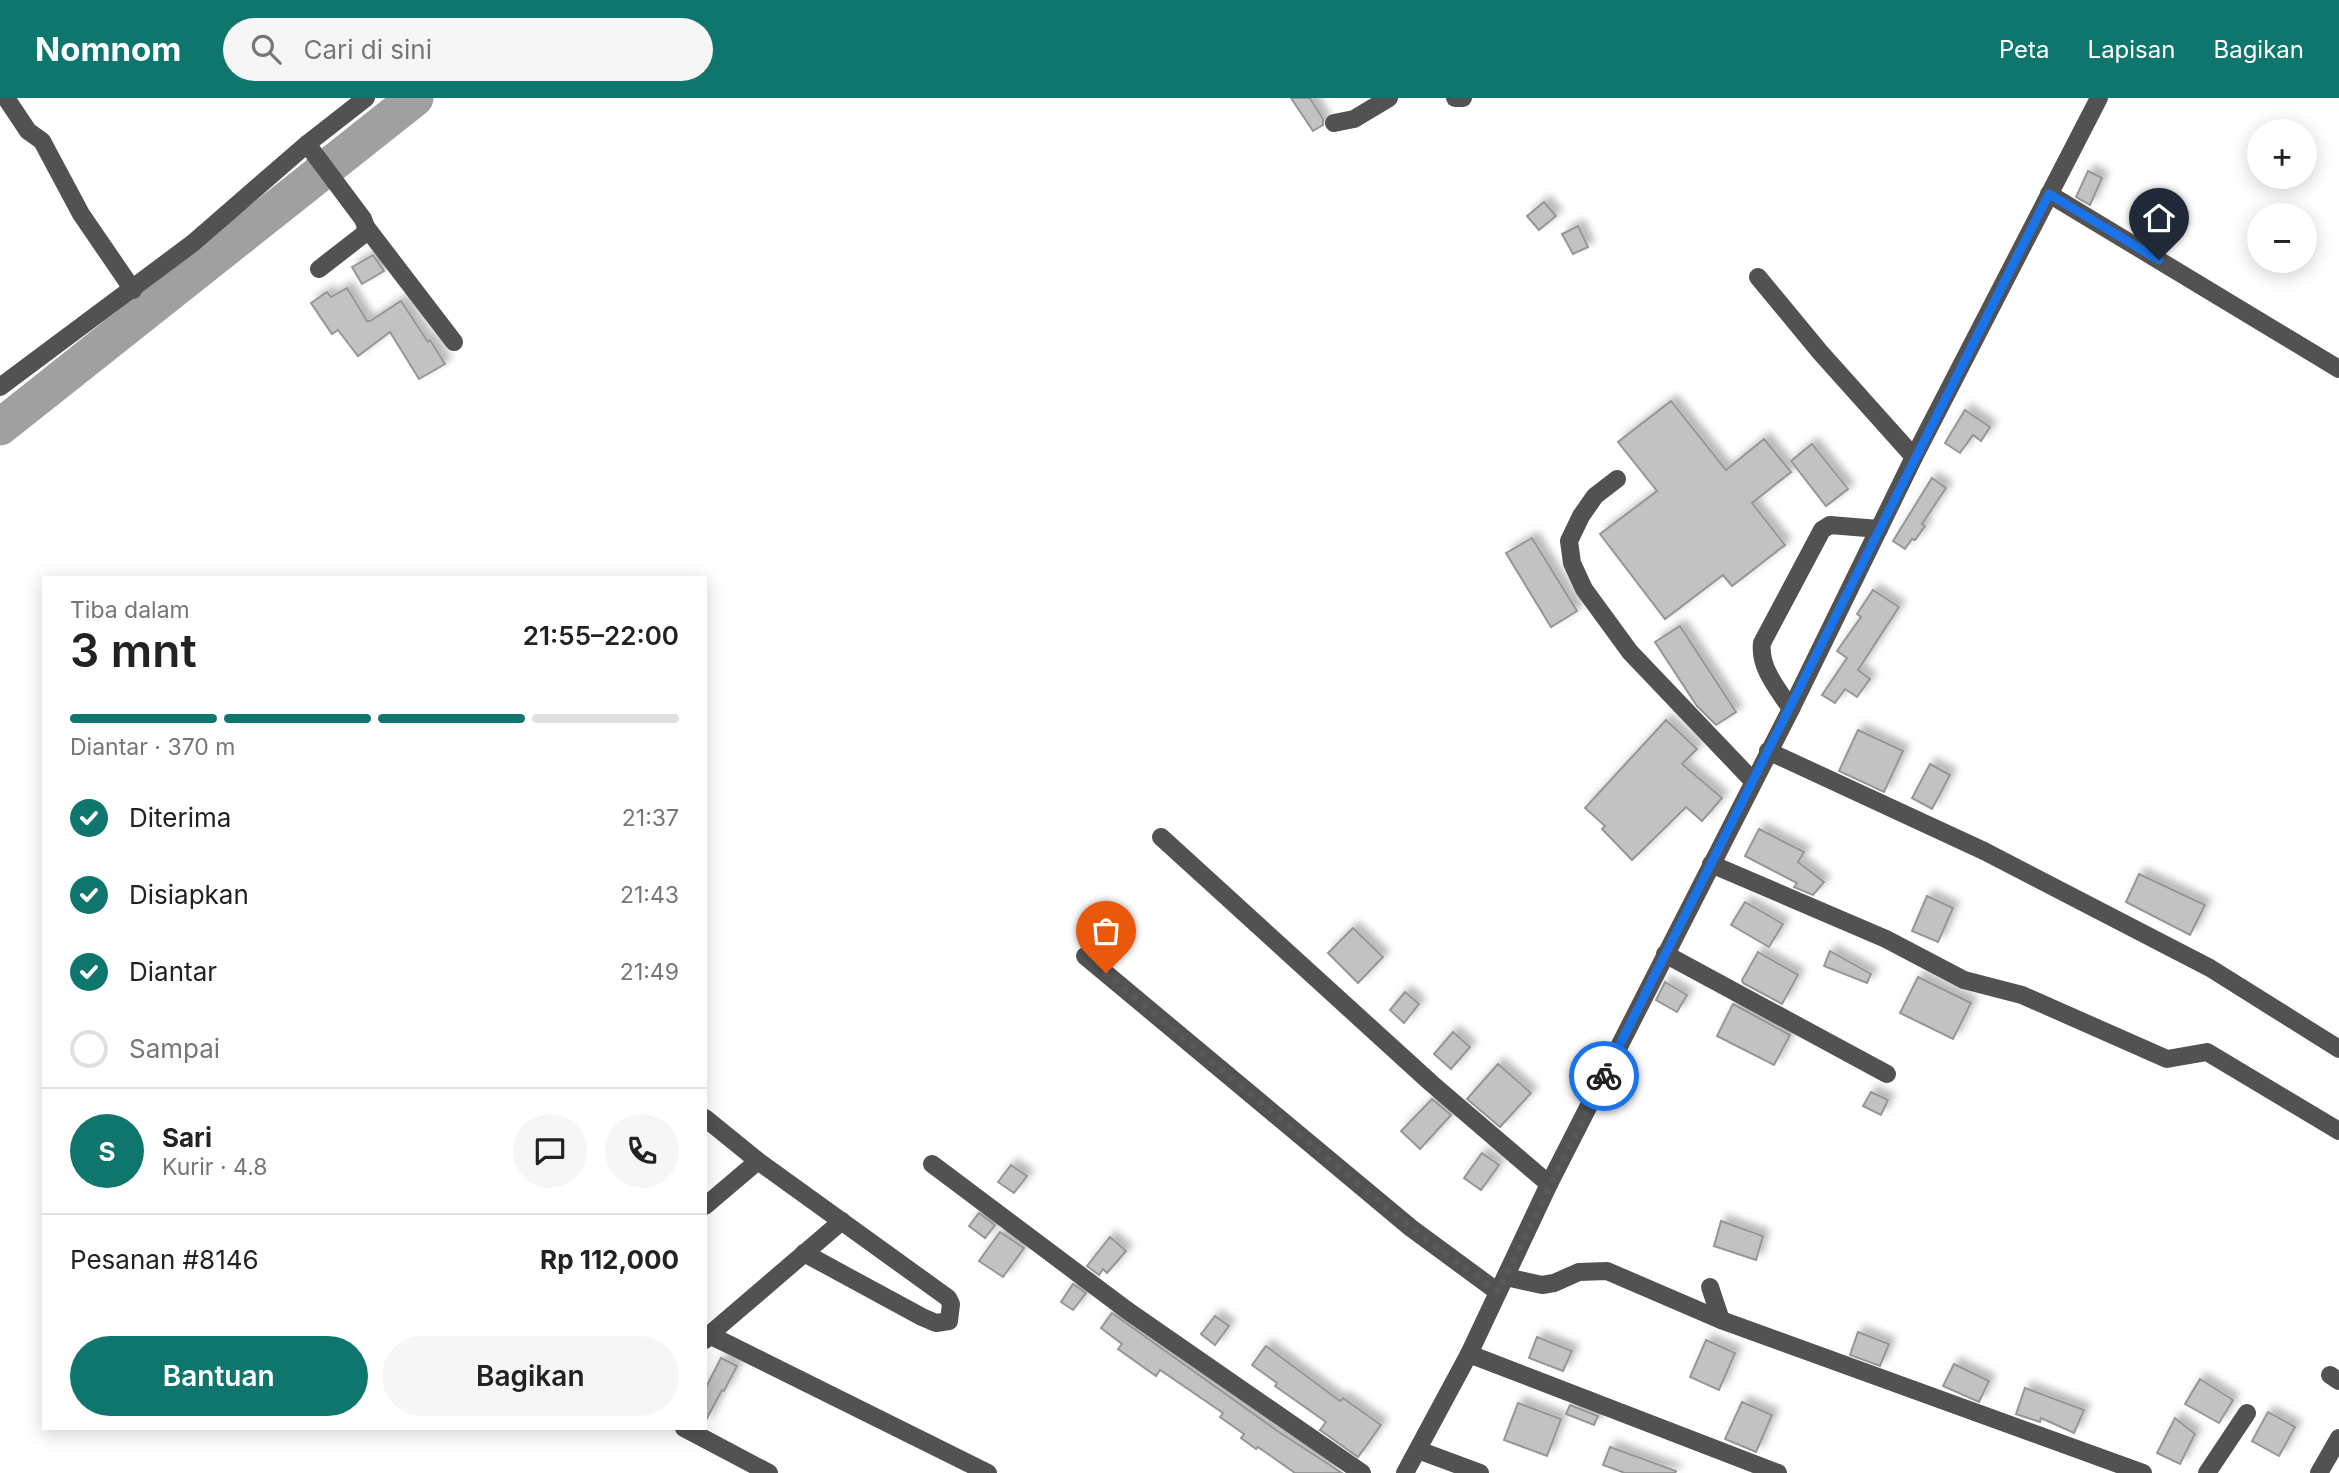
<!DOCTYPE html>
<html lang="id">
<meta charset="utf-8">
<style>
:root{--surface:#fff;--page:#f6f6f6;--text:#222;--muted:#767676;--line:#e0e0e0;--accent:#0f766e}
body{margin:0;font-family:Inter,sans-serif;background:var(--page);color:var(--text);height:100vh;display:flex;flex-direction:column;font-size:26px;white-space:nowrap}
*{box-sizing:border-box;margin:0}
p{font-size:23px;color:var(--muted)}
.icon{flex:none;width:38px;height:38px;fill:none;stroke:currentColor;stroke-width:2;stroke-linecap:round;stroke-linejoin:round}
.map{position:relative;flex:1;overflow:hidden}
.details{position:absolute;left:42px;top:478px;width:665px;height:854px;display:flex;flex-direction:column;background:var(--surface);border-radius:0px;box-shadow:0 4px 18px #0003}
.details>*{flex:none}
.tools{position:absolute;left:2247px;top:21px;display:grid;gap:14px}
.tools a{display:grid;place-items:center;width:70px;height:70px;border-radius:50%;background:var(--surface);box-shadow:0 4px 18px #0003;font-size:35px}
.pin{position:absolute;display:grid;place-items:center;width:60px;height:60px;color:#fff;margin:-72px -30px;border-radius:50% 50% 50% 0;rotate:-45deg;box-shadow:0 0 7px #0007}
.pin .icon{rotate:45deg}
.courier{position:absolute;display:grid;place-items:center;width:70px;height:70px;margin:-35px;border:5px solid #1a73e8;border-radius:50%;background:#fff;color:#222;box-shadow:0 2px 9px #0007}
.headline em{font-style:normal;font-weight:600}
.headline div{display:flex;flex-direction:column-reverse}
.headline{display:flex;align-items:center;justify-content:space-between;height:119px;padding:0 28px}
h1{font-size:46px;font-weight:600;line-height:52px}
.bar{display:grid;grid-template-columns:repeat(4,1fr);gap:10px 7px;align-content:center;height:84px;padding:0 28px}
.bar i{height:9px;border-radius:5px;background:var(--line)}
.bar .current{background:var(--accent)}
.bar p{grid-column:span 4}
.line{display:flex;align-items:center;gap:18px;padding:0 28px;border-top:2px solid var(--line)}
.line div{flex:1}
.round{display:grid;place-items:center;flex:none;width:74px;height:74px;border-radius:37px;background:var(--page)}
ol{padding:0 28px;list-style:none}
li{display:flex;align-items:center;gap:21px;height:77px}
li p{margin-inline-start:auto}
li .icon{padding:7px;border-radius:50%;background:var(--accent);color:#fff;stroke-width:4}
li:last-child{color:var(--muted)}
li i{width:38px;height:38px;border:4px solid var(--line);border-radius:50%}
.action{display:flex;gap:14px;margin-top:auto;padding:14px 28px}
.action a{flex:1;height:80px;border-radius:42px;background:var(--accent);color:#fff;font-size:28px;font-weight:600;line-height:80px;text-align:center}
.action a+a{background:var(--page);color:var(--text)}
header{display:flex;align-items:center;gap:42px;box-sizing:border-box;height:98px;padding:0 35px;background:var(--accent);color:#fff}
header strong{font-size:33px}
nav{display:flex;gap:38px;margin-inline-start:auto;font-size:24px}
.search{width:490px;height:63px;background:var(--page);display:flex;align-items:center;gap:18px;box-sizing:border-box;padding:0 24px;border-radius:38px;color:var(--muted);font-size:26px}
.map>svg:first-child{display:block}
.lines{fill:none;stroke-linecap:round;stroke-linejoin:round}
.river{stroke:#a0a0a0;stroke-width:37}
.building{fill:#c2c2c2;stroke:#969696;stroke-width:2;filter:url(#shadow)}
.minor{stroke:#525252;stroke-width:18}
.done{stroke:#595959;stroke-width:7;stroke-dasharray:0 12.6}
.route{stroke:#1a73e8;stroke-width:9}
</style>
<header>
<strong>Nomnom</strong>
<div class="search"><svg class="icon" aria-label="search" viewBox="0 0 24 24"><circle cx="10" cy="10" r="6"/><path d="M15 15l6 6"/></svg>Cari di sini</div>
<nav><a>Peta</a><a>Lapisan</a><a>Bagikan</a></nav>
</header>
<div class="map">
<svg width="2339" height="1375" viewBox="0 0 2339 1375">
<defs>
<filter id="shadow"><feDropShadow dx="6" dy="-6" stdDeviation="3.5" flood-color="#0004"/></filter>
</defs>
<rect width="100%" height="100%" fill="#fff"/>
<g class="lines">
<path class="river" d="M0 329 415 0"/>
</g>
<g class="building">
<path d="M1291 0H1310L1323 21V27L1313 33Z"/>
<path d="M2088 73 2102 80 2090 107 2076 99Z"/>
<path d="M1544 104 1556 118 1539 132 1527 118Z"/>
<path d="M1578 128 1588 149 1573 156 1562 136Z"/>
<path d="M373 157 384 173 362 186 352 169Z"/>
<path d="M347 190 367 223H370L401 203 428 244 430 242 445 266 419 281 390 234 358 258 338 232 332 236 311 205 327 194 331 199Z"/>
<path d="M1671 303 1726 372 1764 341 1791 374 1752 405 1785 447 1732 488 1723 477 1665 521 1600 436 1657 393 1618 344Z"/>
<path d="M1965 312 1990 329 1981 343 1973 337 1960 355 1945 345Z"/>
<path d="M1812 346 1848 391 1826 408 1791 363Z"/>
<path d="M1932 380 1946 390 1922 426 1925 428 1915 442 1912 441 1905 451 1893 443Z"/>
<path d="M1532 440 1577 513 1551 529 1506 455Z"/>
<path d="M1873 492 1899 509 1858 572 1870 581 1857 599 1845 591 1835 605 1822 597 1847 560 1837 553 1861 519 1857 516Z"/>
<path d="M1680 528 1736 614 1716 627 1697 608 1655 544Z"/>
<path d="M1666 622 1697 651 1682 666 1722 700 1702 723 1686 709 1632 762 1602 731 1605 728 1585 710Z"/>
<path d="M1858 632 1903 653 1884 694 1839 673Z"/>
<path d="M1930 666 1950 677 1932 711 1912 700Z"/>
<path d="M1759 731 1804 754 1798 764 1824 784 1813 797 1794 789 1797 785 1745 758Z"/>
<path d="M2139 776 2205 807 2190 837 2126 804Z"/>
<path d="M1927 798 1953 810 1938 844 1912 833Z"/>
<path d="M1745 804 1783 826 1769 849 1731 827Z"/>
<path d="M1353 830 1383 859 1358 885 1328 855Z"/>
<path d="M1830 853 1871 876 1867 885 1824 868Z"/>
<path d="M1758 854 1798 877 1782 906 1743 885 1742 882Z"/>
<path d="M1918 879 1971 905 1953 941 1900 915Z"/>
<path d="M1665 884 1687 897 1677 914 1656 902Z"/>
<path d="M1405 894 1419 906 1404 925 1390 912Z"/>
<path d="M1733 906 1790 937 1774 967 1717 938Z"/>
<path d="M1453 934 1470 949 1451 971 1434 956Z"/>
<path d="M1498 966 1531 995 1500 1029 1467 1001Z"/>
<path d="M1871 994 1888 1002 1881 1017 1863 1008Z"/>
<path d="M1432 1001 1451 1017 1420 1051 1401 1033Z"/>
<path d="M1482 1055 1499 1067 1481 1092 1464 1080Z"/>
<path d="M1011 1067 1027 1078 1014 1095 998 1084Z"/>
<path d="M979 1115 995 1127 985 1140 969 1128Z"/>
<path d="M1721 1123 1763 1138 1756 1162 1714 1148Z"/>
<path d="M1000 1134 1024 1150 1003 1179 979 1163Z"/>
<path d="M1110 1139 1126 1153 1107 1175 1103 1171 1099 1177 1087 1168Z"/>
<path d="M1073 1186 1086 1195 1073 1212 1061 1204Z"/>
<path d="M1112 1215 1279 1334 1342 1375H1295L1258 1349 1256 1351 1241 1340 1244 1336 1220 1319 1223 1315 1160 1272 1156 1278 1118 1251 1122 1246 1101 1230Z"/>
<path d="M1215 1218 1229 1228 1215 1247 1201 1236Z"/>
<path d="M1858 1234 1889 1246 1880 1268 1850 1257Z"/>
<path d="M1537 1239 1572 1253 1563 1273 1529 1260Z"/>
<path d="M1706 1242 1735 1255 1719 1292 1690 1279Z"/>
<path d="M1266 1248 1340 1303 1343 1300 1381 1327 1358 1359 1320 1332 1326 1324 1275 1288 1277 1285 1252 1267Z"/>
<path d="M721 1260 737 1268 724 1293 722 1292 705 1324V1291Z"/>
<path d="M1954 1266 1989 1283 1979 1304 1943 1288Z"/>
<path d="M2200 1281 2233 1302 2219 1325 2185 1306Z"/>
<path d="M2025 1290 2084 1312 2074 1335 2041 1320 2040 1324 2016 1316Z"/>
<path d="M1742 1304 1772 1317 1756 1354 1725 1341Z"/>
<path d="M1518 1305 1561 1321 1547 1358 1504 1342Z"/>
<path d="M1570 1307 1598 1318 1594 1327 1566 1316Z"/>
<path d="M2268 1314 2295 1329 2279 1358 2252 1343Z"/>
<path d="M2175 1320 2195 1336 2180 1366 2157 1355Z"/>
<path d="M1610 1349 1676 1373 1675 1375H1625L1603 1367Z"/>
</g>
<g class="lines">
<g class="minor">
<path d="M6 0 28 33 42 43 81 116 133 192"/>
<path d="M1455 0H1463"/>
<path d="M1334 25 1354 21 1389 0"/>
<path d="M307 46 363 121 366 129 364 136 319 171"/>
<path d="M2049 96 2339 271"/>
<path d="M366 129 454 244"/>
<path d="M1758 179 1820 254 1914 359"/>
<path d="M0 289 193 145 307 46 366 0"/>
<path d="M1617 381 1595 398 1581 418 1569 443 1572 465 1584 491 1630 554 1753 683"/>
<path d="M1791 611C1778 591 1759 570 1762 545L1822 432 1830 427 1879 431"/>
<path d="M1768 653 1984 753 2210 870 2339 951"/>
<path d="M1161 739 1431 985 1549 1086"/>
<path d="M1711 766 1886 841 1964 882 2022 897 2167 961 2207 954 2339 1033"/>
<path d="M1665 856 1887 976"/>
<path d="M1085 858 1411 1130 1498 1194"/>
<path d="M705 1020 758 1063 948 1200 951 1206 949 1223 936 1225 922 1219 804 1155"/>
<path d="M932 1066 1128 1213 1362 1375"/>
<path d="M705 1108 758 1063"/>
<path d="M1506 1179 1542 1187 1554 1185 1579 1174 1607 1173 1721 1222 2143 1375"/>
<path d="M1710 1189 1721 1222"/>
<path d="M709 1237 842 1123"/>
<path d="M705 1242 709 1237 728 1246 988 1375"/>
<path d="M1469 1256 1778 1375"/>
<path d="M2330 1277 2339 1283"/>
<path d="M684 1330 769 1375"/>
<path d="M1418 1352 1480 1375"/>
<path d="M1405 1375 1469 1256 1549 1086 1791 611 1914 359 2099 0"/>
<path d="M2207 1375 2247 1315"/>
<path d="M2319 1375 2339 1340"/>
</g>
</g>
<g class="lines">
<path class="done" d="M1106 875 1411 1130 1498 1194 1604 978"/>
<path class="route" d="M1604 978C1753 684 1899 389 2049 96L2159 162"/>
</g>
</svg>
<div class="tools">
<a>+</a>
<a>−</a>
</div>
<div class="pin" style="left:1106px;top:875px;background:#ea580c"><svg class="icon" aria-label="bag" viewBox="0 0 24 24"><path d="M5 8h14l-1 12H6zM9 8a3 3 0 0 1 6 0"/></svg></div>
<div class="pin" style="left:2159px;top:162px;background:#1f2937"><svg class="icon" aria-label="home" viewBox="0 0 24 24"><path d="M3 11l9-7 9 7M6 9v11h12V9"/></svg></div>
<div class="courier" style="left:1604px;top:978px"><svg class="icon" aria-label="bike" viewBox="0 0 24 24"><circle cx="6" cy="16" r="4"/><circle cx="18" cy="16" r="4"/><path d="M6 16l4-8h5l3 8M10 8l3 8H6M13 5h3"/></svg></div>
<section class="details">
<div class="headline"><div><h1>3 mnt</h1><p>Tiba dalam</p></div><em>21:55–22:00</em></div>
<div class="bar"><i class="current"></i><i class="current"></i><i class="current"></i><i></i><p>Diantar · 370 m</p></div>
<ol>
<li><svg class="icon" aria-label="check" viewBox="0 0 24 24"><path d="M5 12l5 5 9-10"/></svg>Diterima<p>21:37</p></li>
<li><svg class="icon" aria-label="check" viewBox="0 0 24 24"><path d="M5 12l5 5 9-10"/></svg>Disiapkan<p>21:43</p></li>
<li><svg class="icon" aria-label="check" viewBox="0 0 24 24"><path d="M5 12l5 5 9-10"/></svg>Diantar<p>21:49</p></li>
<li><i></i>Sampai</li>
</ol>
<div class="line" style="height:126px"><b class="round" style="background:var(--accent);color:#fff">S</b><div><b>Sari</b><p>Kurir · 4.8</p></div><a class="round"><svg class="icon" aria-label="chat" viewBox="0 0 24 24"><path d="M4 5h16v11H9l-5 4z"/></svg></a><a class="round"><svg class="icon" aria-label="phone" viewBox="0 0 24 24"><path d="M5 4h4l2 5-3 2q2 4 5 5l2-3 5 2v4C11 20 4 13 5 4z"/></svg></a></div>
<div class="line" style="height:91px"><div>Pesanan #8146</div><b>Rp 112,000</b></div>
<div class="action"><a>Bantuan</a><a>Bagikan</a></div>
</section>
</div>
